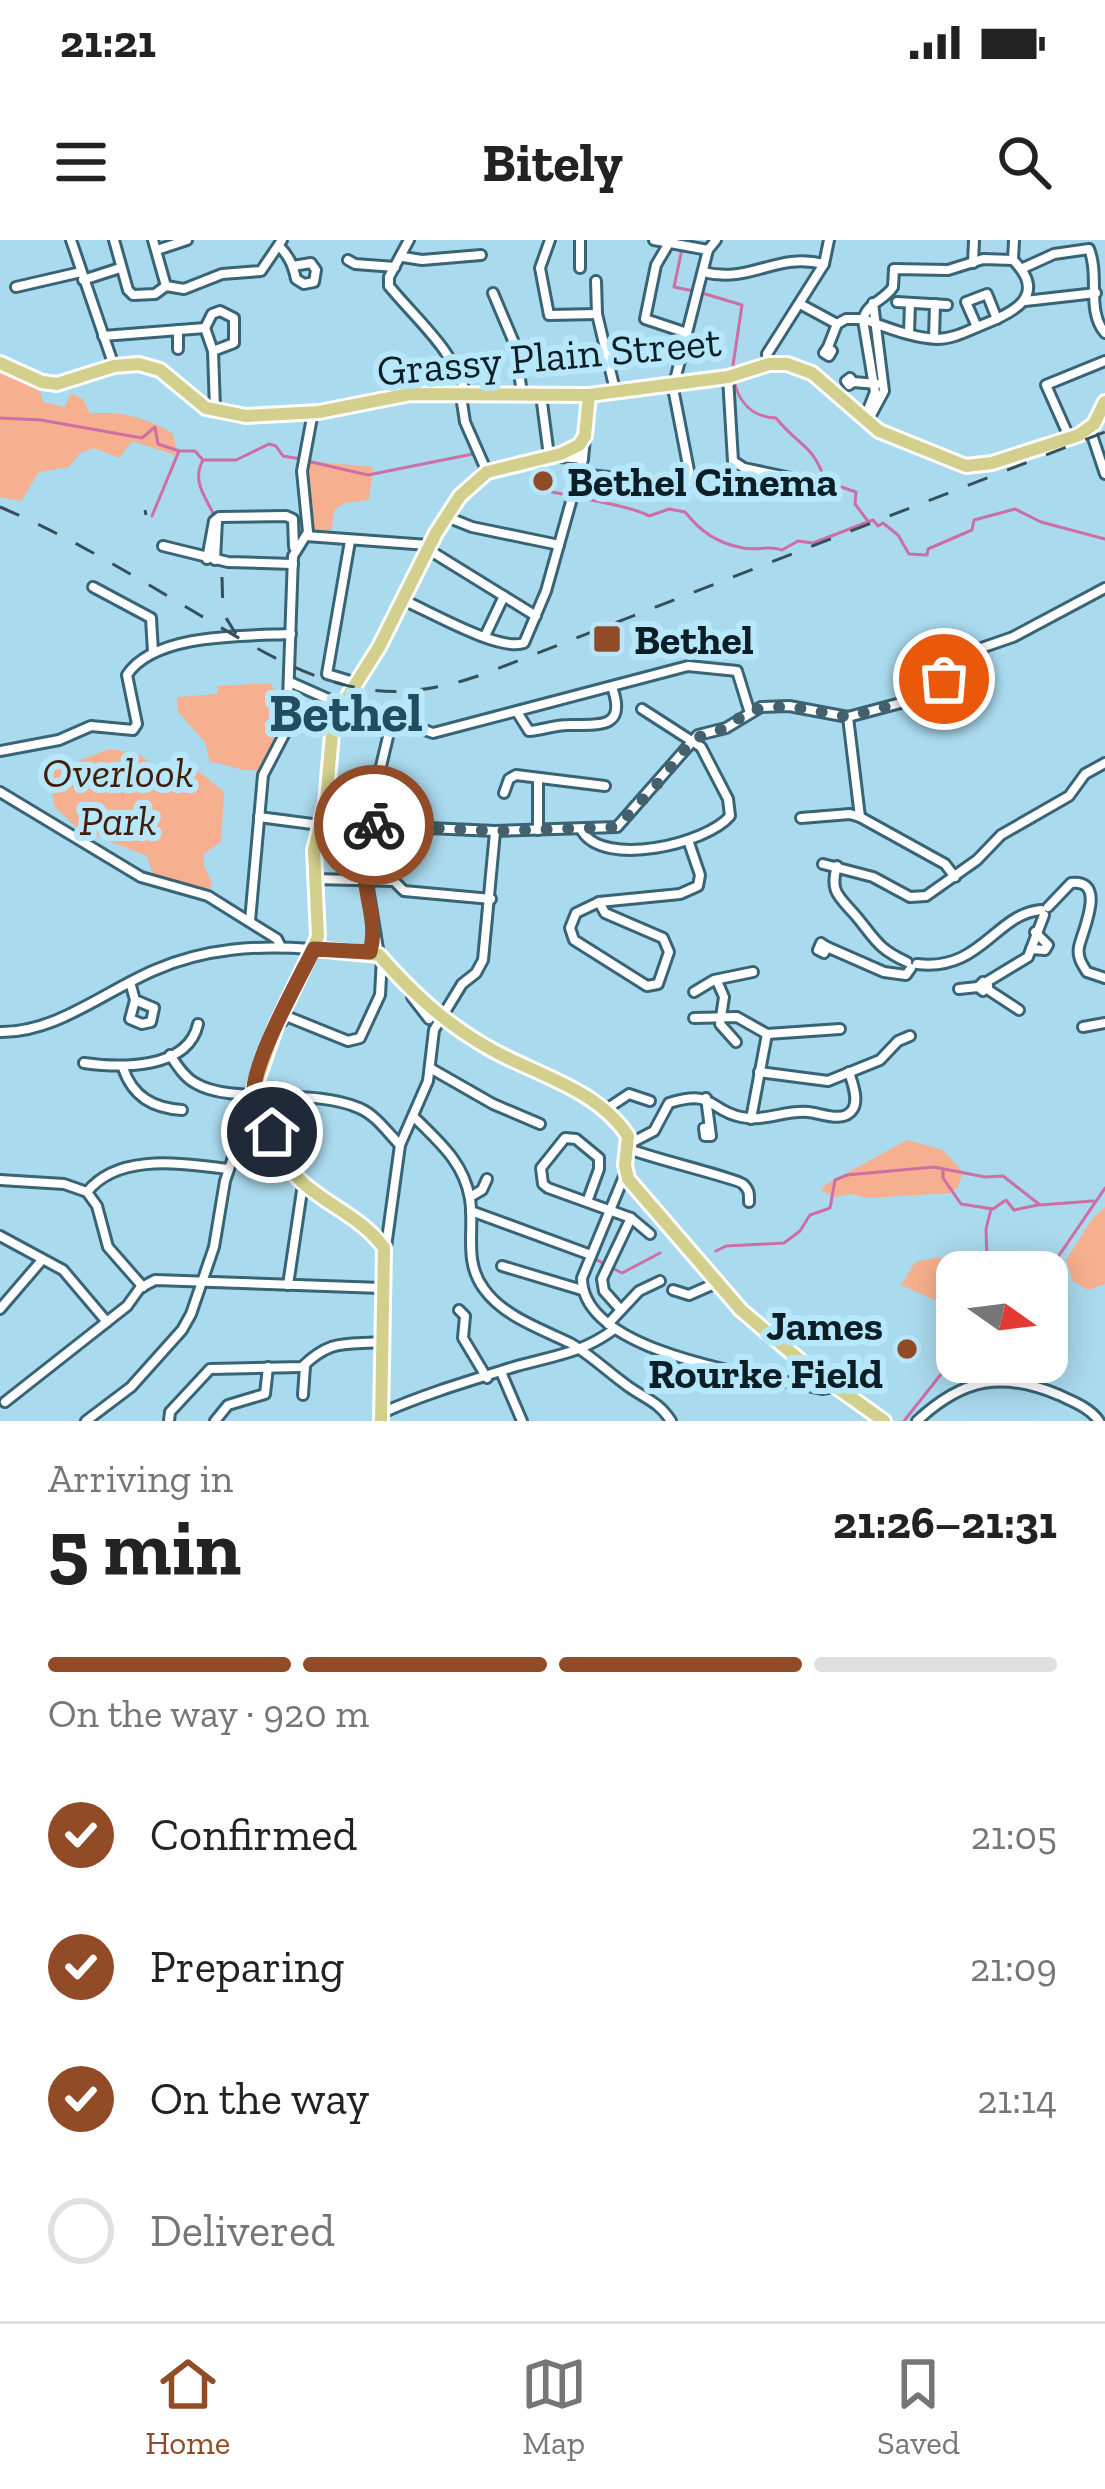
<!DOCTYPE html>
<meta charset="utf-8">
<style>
:root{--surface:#fff;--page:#f6f6f6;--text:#222;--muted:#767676;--line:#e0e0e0;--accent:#924b27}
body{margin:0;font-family:"Zilla Slab",serif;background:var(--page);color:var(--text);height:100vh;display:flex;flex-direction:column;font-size:45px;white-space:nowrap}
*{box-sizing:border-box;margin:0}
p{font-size:39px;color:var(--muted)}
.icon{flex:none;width:66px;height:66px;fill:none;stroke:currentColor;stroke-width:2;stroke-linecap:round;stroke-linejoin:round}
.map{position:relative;height:1181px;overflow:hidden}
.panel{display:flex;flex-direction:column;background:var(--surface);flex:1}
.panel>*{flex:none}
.needle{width:78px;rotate:104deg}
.controls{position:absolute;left:936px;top:1011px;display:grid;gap:24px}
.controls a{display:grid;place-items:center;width:132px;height:132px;border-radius:24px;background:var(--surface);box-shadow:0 6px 30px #0003;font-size:60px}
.pin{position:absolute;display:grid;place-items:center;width:102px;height:102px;color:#fff;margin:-51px;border:6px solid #fff;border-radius:50%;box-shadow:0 3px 12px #0007}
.courier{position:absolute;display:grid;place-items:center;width:120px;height:120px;margin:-60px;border:9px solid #924b27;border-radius:50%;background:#fff;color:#222;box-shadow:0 3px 15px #0007}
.overview em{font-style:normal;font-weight:800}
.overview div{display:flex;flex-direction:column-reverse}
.overview{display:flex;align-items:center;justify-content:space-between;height:204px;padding:0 48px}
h1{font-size:78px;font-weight:800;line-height:90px}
.bar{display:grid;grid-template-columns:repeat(4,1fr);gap:18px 12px;align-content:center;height:144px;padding:0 48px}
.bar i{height:15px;border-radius:9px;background:var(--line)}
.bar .selected{background:var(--accent)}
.bar p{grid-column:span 4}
ol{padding:0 48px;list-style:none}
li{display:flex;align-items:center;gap:36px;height:132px}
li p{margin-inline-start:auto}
li .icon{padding:12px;border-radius:50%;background:var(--accent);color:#fff;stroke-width:4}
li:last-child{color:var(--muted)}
li i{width:66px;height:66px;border:6px solid var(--line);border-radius:50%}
.status{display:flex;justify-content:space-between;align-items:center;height:84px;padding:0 60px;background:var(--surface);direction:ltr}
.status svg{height:33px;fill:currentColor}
header{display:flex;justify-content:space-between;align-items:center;height:156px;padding:0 48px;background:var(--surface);font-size:54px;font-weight:800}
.menu{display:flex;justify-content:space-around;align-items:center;height:168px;border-top:3px solid var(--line);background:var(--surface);font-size:33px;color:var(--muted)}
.menu a{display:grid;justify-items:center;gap:6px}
.menu .selected{color:var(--accent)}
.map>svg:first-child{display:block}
.green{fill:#f7b08f}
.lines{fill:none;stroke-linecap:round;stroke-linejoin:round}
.stream{stroke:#cd6ea4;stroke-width:3}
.minor-casing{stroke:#386476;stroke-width:14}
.major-casing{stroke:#fff;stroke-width:18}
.minor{stroke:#fff;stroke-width:8}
.major{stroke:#d3cf8c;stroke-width:12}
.rail{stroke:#36505b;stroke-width:3;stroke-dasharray:21 21;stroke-linecap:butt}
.done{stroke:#43606c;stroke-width:12;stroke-dasharray:0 21.6}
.route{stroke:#924b27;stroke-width:15}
.poi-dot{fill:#924b27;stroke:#b7e7fb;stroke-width:4.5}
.labels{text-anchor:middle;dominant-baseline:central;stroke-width:12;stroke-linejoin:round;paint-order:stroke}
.street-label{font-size:42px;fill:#0c1f26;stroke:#b7e7fb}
.poi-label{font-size:42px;font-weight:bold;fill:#0c1f26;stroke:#b7e7fb;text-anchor:start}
.park-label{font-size:42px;font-style:italic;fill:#431d09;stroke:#b7e7fb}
.district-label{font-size:54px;font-weight:bold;fill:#214d5e;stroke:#b7e7fb}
</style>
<div class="status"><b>21:21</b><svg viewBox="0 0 49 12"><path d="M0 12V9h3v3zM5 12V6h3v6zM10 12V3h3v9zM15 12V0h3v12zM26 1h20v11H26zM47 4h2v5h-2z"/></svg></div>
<header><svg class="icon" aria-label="menu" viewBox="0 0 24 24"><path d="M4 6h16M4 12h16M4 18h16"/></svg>Bitely<svg class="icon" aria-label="search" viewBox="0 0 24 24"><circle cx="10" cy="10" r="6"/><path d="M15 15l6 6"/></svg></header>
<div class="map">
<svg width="1105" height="1181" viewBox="0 0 1105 1181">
<rect width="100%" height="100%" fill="#aadaee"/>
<g class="green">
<path d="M0 127 39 149 43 162 65 167 71 153 83 159 90 174C114 169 153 179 173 194L178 216 132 201 119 218 94 208 80 213 69 227 39 232 21 261 0 257Z"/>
<path d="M306 221 373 227 369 260 344 263 334 270 332 290 313 293 305 249Z"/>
<path d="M270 443 286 466 283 493 262 530C235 532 231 524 210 522L205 502 178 472 177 457 217 454 218 446Z"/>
<path d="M109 509 137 513 168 536 196 529 224 552 221 602 204 614V626L212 643 208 652 154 638 147 616 77 588 54 566 50 532Z"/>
<path d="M907 900 943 910 963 932 958 947 950 953 868 958 850 954 836 957 821 951 825 945Z"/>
<path d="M1105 967V1044L1088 1050 1073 1041 1066 1020 1092 979Z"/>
<path d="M939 1017 957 1023 943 1059 937 1061 901 1045 915 1022Z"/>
</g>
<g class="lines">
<g class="stream">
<path d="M682 9 674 47 694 51"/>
<path d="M702 53 742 65 732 132"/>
<path d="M734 141C739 163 753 177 776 178 800 208 811 201 826 242L856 252 855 264 867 280"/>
<path d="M0 178 41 180 142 198 155 187 158 204 179 211H195L203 220H236L269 204 276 206 283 216 301 219"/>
<path d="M203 220C192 240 204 255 213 273"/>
<path d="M307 221 368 235 473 214"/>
<path d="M536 249 568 255"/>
<path d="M577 257C596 261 634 267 649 276L669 269 685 272C701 292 717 303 743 308 757 311 769 305 782 310L798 301 813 303 873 280 878 286 883 283 898 295 909 314 927 315 928 309 972 290 974 280 1015 269 1041 282 1105 299"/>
<path d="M152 276 179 211"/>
<path d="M943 929V938L961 964 993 969 1006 960 1014 970 1038 965"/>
<path d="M716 1011 726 1006 784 1003 800 991 810 975 830 968 835 940 847 935 934 927 985 937 1003 936 1040 965 1093 961"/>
<path d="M595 1019 622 1033 660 1013"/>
<path d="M987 1019 986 989 991 969"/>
<path d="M1047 1033 1105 948"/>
<path d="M904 1181 957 1114"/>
</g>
<g class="minor-casing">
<g id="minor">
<path d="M71 0 114 126"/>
<path d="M114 0 128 50 133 55 155 54 166 46"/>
<path d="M153 0 166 46"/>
<path d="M409 0 389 37V46C416 79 455 111 466 155"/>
<path d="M550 0 540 28 549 75 597 74"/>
<path d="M654 0 708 10"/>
<path d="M669 3 656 25 645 79 687 93"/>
<path d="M279 6C289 16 293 25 296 39L304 44 314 42 316 30 311 23 293 26"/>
<path d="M157 10 187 0"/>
<path d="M403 17 422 20 481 15"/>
<path d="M348 20 355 24 395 27"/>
<path d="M1013 20 1014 0"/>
<path d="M973 23 974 0"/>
<path d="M580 28V0"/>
<path d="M1021 29 1054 14 1089 9C1100 36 1086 71 1105 93"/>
<path d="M703 32C752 44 775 12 824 24"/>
<path d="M83 40 120 28"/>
<path d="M596 41 597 74 615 150"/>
<path d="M166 46 184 49 222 34 261 31 282 0"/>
<path d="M16 47 81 32"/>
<path d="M493 53 515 105 522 153"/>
<path d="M1025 61 1096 53"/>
<path d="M897 62 947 65"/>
<path d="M800 64 837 84"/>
<path d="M977 87 966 62 987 54 997 79"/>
<path d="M205 88 212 74 220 71 234 78V103L213 111"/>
<path d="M205 88 213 111 215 169"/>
<path d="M909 93 910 63"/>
<path d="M103 96 205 88"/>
<path d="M934 98 935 64"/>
<path d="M828 107 824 113 829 116 832 111 828 107 837 84 846 79H863C886 87 912 98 937 99 953 99 967 91 982 85 1013 73 1049 56 1013 20L983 19 948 30 894 29 893 47C883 62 867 62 863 80L875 152 864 180"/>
<path d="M178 109V90"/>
<path d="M769 124 767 114 824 24 829 0"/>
<path d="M728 137 733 221 744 228 805 241"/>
<path d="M850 138 853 142 849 145 846 141Z"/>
<path d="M853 142 877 144"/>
<path d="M541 155 549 216 583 219"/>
<path d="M461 156 465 182 487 232"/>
<path d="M870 177 884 151 873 63"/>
<path d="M1090 189 1105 234"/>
<path d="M1070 199 1046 145 1105 121"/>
<path d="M579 234 687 245 691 241 673 148 708 10 716 0"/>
<path d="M447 277 472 287 559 305"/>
<path d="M306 296 428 305"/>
<path d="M350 301 327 434 357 443"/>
<path d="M163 306 228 322 293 324"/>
<path d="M429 310 536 376"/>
<path d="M207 319 214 281 219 277 286 276 293 279 294 307"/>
<path d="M215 320 217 280"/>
<path d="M93 347 151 378 153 412"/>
<path d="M403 360C429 371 499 412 524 403L546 351 583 219 585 197"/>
<path d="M485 396 504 356"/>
<path d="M292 443 328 459 340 469"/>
<path d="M345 462 433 493 688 426 737 431 749 470"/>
<path d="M517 472 529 491C542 490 555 485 568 485 596 484 628 491 612 447"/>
<path d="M848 477 860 577"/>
<path d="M0 511 59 500 91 486 133 490 137 484 127 435C154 393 245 396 291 394"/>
<path d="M0 552 141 637 208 656 277 699 281 707"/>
<path d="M504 553 509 539 516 535 605 546"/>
<path d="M326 565 361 585 495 591 617 587 698 495 726 488 761 467 789 466 848 477 927 456 940 447 961 415 1013 397 1105 348"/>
<path d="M259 577 320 585"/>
<path d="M322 577 347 579"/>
<path d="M801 578 850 574 860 577 945 624 955 637"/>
<path d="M367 585 392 480"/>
<path d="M374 585 365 630 379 715"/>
<path d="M538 590V538"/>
<path d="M582 591C604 628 706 604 730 576L728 559 701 507 642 469"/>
<path d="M823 624 873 637 910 657 926 656 977 620 1001 595 1069 556 1085 534 1105 523"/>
<path d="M837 626C829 653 840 657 856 676 876 700 877 708 907 722"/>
<path d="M315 639 394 641 404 651 491 659"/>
<path d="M599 662 605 673 663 698 669 712 658 744 647 746 574 700 570 688 576 673Z"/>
<path d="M599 662 680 654 698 646 700 635 688 600"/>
<path d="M1048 667 1071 643C1105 639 1086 683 1080 703 1076 715 1081 723 1087 732L1105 738"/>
<path d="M250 681 263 535 287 489 293 316 308 292 302 231 313 172"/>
<path d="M821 703 827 707 824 713 818 710Z"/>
<path d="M827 707 884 732 906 735 911 728"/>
<path d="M1031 709 1045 710 1048 705 1035 692"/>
<path d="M917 724C981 732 995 674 1041 670"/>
<path d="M717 741 724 757 720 784 736 802"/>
<path d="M130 742 135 760 130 779 142 784 151 782 154 768 135 760"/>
<path d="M983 742 988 746 983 751 978 747Z"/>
<path d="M985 743 1028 717 1044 675"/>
<path d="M959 749 978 747"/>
<path d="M987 749 1019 770"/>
<path d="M694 752 714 740 753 732"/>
<path d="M412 757 429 779"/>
<path d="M694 778 737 777 767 794"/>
<path d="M283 781 286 776 348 801 360 798 380 755 382 718"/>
<path d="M1083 787 1105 783"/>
<path d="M0 792C56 793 105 751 155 730 205 708 257 705 311 709"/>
<path d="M767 794 840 789"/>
<path d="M170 815C177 825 184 837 195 843 231 865 311 847 359 868 376 875 388 893 400 905"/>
<path d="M84 823C120 828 188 830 198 784"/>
<path d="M123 828C133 857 153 868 182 870"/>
<path d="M430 828 493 864 540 884"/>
<path d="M759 832 828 841 880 820 898 801 910 796"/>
<path d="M706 858 711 896H705L704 888 709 887"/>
<path d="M605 870 629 854 650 861"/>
<path d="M413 876C438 901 464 922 470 959 475 990 463 1021 484 1049 503 1076 541 1089 570 1103 591 1115 609 1133 629 1147 646 1159 659 1162 671 1181"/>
<path d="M751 879 767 794"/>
<path d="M629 904 654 891 669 863C715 849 708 870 741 877 764 882 785 870 808 872 821 873 844 884 853 869 859 859 852 842 849 832"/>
<path d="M629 909C648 917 738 939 743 944 750 951 749 954 749 962"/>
<path d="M625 934 582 1038C582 1115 764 1136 822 1149L833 1147"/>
<path d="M0 940 64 944 87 952 97 966 108 1007 143 1047"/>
<path d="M87 952C119 912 183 924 229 929"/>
<path d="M470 957 482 950 487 939"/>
<path d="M587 962 599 929V918L576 899 565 898 541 928 543 944 548 948 631 978 650 994"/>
<path d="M471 971 591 1015"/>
<path d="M0 996 63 1030 107 1082"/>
<path d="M386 1007 400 905 428 841 434 790 462 744 476 733 483 720 495 592"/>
<path d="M502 1026 582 1050"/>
<path d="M288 1045 303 944"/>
<path d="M673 1050 689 1055 714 1044"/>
<path d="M0 1069 42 1020"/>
<path d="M459 1070 465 1076 463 1098 487 1138"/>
<path d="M621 1070 604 1051 602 1039 631 978"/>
<path d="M608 1084 639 1051 660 1041"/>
<path d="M501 1132 522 1181"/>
<path d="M303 1155 305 1126"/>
<path d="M5 1162 127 1066 140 1048 155 1040 382 1048"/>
<path d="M382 1173C424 1154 472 1140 517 1126 553 1116 582 1113 613 1090"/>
<path d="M86 1181 131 1147 182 1090 191 1074 214 1007 225 941 254 856"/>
<path d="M169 1181 170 1172 210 1129 302 1127C331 1099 343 1105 382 1102"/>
<path d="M215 1181 228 1165 265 1154 268 1127"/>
<path d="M917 1181C963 1138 1002 1131 1059 1155 1074 1162 1090 1168 1099 1181"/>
</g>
</g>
<g class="major-casing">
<g id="major">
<path d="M0 123 42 142 57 144 114 126 139 124 160 130 206 168 246 176 319 172 410 154 589 155 728 137 769 124H787L812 133 879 191 966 226 992 223 1079 195 1094 184 1105 162"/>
<path d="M314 709 379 715C413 754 448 786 494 811 540 836 598 850 628 896L625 925 628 939 741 1070 808 1127 884 1181"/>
<path d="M381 1181 384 1008C363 978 328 966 302 942 281 923 260 877 254 849L276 786 318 697 314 610 326 562 332 494 340 469 379 407 436 293 460 256 487 232 561 214 579 205 585 196 589 155"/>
</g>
</g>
<use href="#minor" class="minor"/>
<use href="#major" class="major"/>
<g class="rail">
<path d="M0 267C71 297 137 338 203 377 256 408 309 442 371 450 412 455 451 446 489 432L1105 192"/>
<path d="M145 270 146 275"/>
<path d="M222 337 223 373 236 394"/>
</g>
</g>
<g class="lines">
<path class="done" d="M374 585 495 591 617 587 659 542 693 499 726 488 750 470 789 466 848 477 935 453 944 439"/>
<path class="route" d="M272 892C266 880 254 863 254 849 255 818 299 739 314 709L370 712C378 684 366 661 365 634 365 616 366 603 361 585H374"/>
</g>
<g class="poi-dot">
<circle cx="543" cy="241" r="12"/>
<rect x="592" y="384" width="30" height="30" rx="6"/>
<circle cx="907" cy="1109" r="12"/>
</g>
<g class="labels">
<g class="street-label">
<text transform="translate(549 116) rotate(-5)">Grassy Plain Street</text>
</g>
<g class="poi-label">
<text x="567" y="241">Bethel Cinema</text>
<text x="634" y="399">Bethel</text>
<text x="883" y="1085" text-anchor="end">James<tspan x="883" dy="48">Rourke Field</tspan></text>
</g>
<g class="park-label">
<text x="118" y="532">Overlook<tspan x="118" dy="48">Park</tspan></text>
</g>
<g class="district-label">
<text x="346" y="472">Bethel</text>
</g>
</g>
</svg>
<div class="controls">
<a><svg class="needle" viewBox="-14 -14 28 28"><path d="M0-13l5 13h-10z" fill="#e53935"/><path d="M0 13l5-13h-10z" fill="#767676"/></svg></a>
</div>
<div class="pin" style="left:944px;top:439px;background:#ea580c"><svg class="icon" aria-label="bag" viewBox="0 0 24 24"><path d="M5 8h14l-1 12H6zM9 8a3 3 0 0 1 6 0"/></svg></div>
<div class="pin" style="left:272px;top:892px;background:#1f2937"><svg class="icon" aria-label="home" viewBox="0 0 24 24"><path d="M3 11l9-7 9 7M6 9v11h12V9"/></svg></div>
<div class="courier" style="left:374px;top:585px"><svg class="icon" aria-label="bike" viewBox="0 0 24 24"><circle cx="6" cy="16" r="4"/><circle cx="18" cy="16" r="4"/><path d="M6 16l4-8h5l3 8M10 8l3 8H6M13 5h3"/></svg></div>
</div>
<section class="panel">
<div class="overview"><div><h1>5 min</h1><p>Arriving in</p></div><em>21:26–21:31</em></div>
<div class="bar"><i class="selected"></i><i class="selected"></i><i class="selected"></i><i></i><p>On the way · 920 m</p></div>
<ol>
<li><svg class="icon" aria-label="check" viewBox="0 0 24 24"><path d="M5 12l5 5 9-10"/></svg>Confirmed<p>21:05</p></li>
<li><svg class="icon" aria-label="check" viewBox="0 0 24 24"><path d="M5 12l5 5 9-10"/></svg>Preparing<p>21:09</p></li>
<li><svg class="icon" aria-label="check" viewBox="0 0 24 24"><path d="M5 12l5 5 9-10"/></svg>On the way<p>21:14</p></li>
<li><i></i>Delivered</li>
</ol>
</section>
<nav class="menu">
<a class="selected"><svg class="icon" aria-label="home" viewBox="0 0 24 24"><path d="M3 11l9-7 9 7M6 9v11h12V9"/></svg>Home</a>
<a><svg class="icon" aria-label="map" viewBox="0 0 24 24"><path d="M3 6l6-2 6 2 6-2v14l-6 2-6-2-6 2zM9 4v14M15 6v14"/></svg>Map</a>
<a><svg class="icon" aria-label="saved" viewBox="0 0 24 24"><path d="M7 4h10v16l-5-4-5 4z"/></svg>Saved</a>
</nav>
